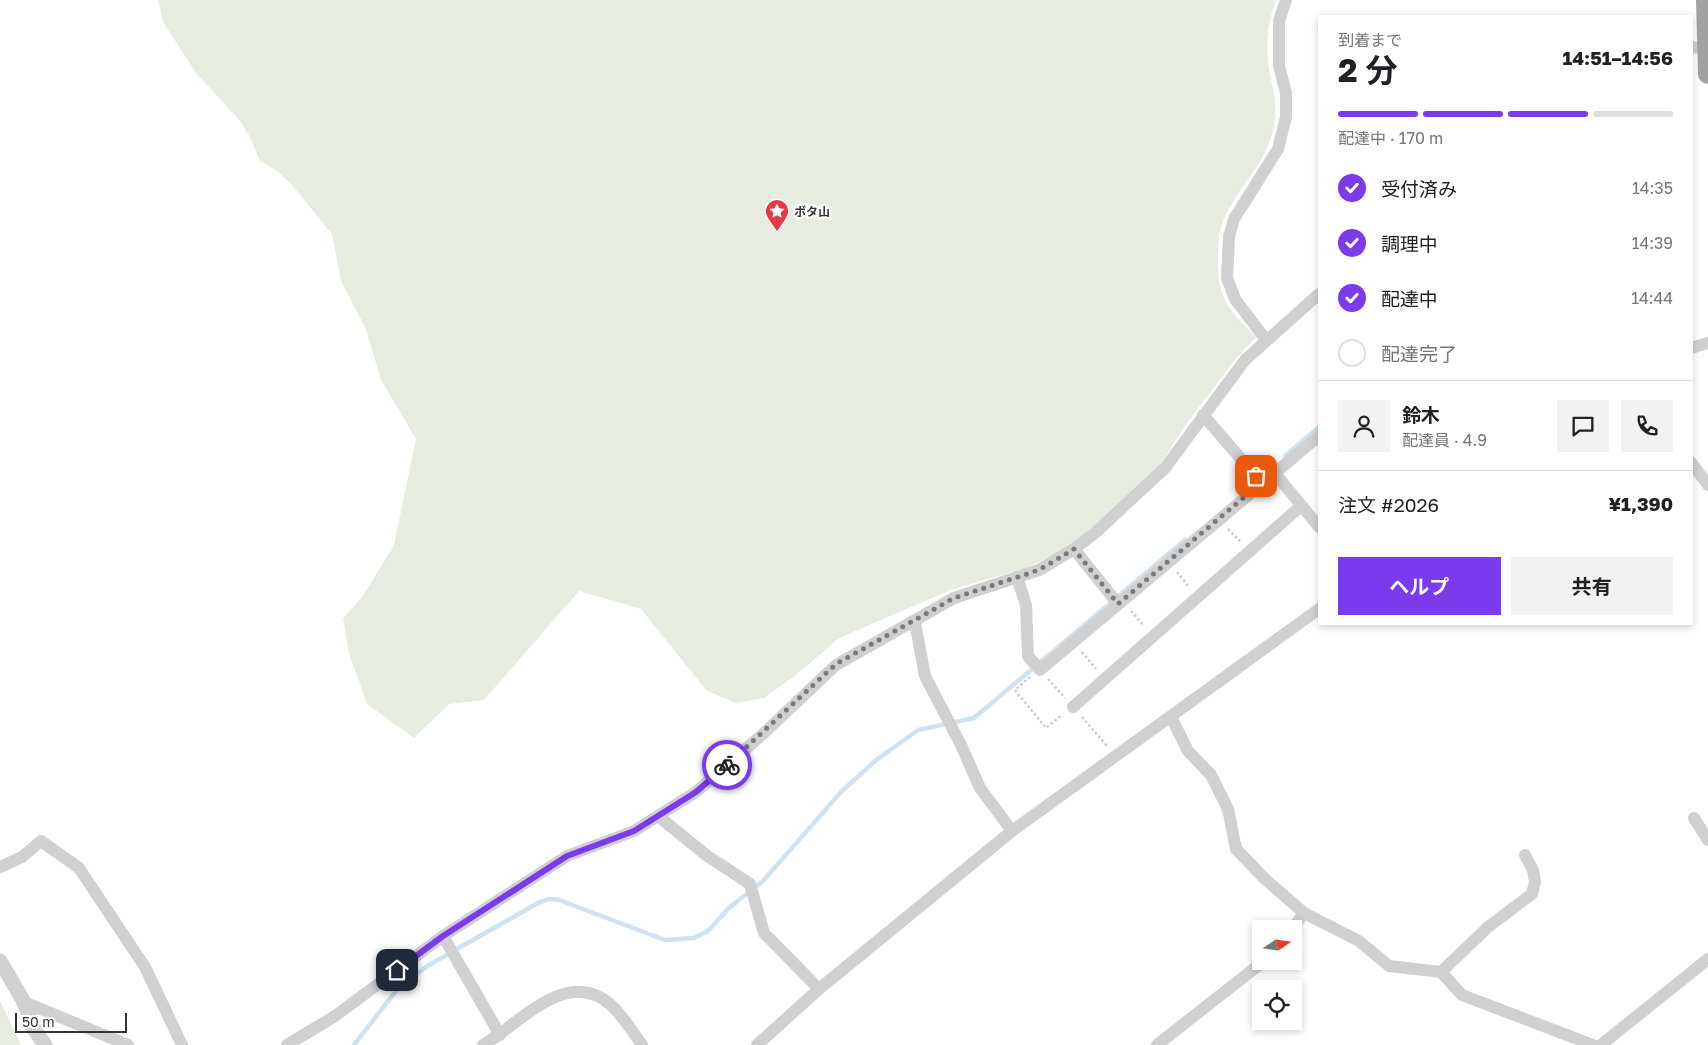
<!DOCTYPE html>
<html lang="ja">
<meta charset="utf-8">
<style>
:root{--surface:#fff;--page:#f2f2f2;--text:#202124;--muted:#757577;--line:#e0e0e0;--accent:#7c3aed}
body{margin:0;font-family:"Golos Text","Noto Sans JP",sans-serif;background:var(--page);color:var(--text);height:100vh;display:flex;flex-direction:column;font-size:19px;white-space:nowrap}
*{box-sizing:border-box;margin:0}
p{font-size:16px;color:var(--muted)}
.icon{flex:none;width:28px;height:28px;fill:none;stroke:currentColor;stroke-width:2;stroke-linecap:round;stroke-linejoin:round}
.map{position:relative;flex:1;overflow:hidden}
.sheet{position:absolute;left:1318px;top:15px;width:375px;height:610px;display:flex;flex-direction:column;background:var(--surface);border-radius:0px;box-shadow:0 2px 8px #0003}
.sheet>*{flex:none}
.needle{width:32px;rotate:77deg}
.tools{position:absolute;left:1252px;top:920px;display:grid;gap:10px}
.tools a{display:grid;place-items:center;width:50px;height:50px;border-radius:0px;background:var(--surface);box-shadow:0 2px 8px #0003;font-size:25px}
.scale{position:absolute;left:15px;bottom:12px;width:112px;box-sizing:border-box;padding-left:5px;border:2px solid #333;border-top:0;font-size:14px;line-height:18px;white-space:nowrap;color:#333;-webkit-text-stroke:4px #fff;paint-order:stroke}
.pin{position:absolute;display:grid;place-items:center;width:42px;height:42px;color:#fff;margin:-21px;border-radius:10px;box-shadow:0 2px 8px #0006}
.courier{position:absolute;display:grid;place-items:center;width:50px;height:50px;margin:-25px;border:4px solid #7c3aed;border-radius:50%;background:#fff;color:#222;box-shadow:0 1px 6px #0007}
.summary em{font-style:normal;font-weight:700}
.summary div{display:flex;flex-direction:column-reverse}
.summary{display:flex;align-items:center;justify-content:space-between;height:85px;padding:0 20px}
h1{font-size:32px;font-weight:700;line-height:38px}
.bar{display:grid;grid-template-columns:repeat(4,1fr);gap:8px 5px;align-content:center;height:60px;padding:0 20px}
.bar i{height:6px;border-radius:4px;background:var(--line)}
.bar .active{background:var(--accent)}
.bar p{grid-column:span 4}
.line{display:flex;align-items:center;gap:12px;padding:0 20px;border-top:1px solid var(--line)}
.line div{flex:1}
.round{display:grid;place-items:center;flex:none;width:52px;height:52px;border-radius:0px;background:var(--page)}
ol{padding:0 20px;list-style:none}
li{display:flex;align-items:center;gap:15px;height:55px}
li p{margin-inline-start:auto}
li .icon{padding:5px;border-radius:50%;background:var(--accent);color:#fff;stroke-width:4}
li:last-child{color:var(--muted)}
li i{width:28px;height:28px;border:2px solid var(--line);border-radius:50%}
.action{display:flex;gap:10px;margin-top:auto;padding:10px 20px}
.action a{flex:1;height:58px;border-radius:0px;background:var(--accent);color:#fff;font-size:20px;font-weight:700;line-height:58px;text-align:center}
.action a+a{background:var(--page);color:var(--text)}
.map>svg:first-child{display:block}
.green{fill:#e6ecdf}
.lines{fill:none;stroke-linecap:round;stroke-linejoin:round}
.stream{stroke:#cfe2ee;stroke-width:4.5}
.path{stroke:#cdcdcd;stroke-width:2.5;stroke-dasharray:2.5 2.5;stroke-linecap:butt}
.minor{stroke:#d0d0d0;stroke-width:12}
.tertiary{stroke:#d0d0d0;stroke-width:15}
.trunk{stroke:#a2a2a2;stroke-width:20}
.done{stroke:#7a7a7a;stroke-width:5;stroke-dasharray:0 9}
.route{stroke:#7c3aed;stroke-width:6}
.labels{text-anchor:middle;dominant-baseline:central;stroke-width:5;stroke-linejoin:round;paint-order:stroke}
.poi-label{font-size:12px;font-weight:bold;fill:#333;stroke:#fff;text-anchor:start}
</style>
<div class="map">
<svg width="1708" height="1045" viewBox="0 0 1708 1045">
<rect width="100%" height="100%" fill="#fff"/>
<g class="green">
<path d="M158 0H1276C1268 22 1265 45 1269 68 1271 84 1277 99 1275 117 1272 160 1238 184 1223 221 1218 234 1218 246 1218 259 1216 297 1230 312 1256 337L1234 361 1187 423 1159 466 1085 534 1064 550 1026 568 953 589 839 638 797 674 764 698 736 703 706 690 641 609 579 591 484 700 449 704 414 738 367 704 349 653 343 618 363 596 394 545 416 439 381 380 366 329 341 281 332 234 291 184 276 170 260 161 251 139 241 122 196 73 163 22Z"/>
<path d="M0 1001 21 1045H0Z"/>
</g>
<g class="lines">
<g class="stream">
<path d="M1285 456 1319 427"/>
<path d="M354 1045 399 987 429 965 538 903 549 899 559 900 665 940 694 938 708 931 729 908 763 881 841 792 875 761 918 730 974 718 1185 540"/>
</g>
<g class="path">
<path d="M1318 29 1319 30"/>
<path d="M1228 529 1240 541"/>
<path d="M1177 572 1189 587"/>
<path d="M1131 611 1144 626"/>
<path d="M1082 652 1096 669"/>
<path d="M1030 677 1015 690 1046 728 1062 715"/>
<path d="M1048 679 1065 698"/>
<path d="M1082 717 1108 747"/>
</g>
<g class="minor">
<path d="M1691 48 1707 46"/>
<path d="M1266 340 1235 299 1227 278 1229 237 1234 219 1278 149 1286 117V93L1279 66V21L1286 0"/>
<path d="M1691 348 1708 343"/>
<path d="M1203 415 1262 483"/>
<path d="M1691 462 1708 485"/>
<path d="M1274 472 1319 527"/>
<path d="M1074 549 1118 604"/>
<path d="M1017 577 1026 605 1028 656 1040 670 1319 436"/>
<path d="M915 622 925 676 961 745 980 788 1012 831"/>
<path d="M1073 707 1301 506"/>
<path d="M1171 717 1188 751 1211 775 1228 809 1236 849 1265 879 1304 913 1359 941 1389 966 1441 972 1462 995 1593 1045"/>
<path d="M658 816 706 855 750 884 764 933 819 989"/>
<path d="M1694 818 1708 840"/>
<path d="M0 867 22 857 41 841 79 868 145 967 182 1045"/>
<path d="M1292 929 1304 913"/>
<path d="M443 936 500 1035"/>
<path d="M1441 972 1488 927 1532 894 1535 882 1533 870 1525 855"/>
<path d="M24 1002 128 1045"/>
<path d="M287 1045 335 1016 443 936 567 856 634 831 696 792 764 733 836 665 954 598 1039 570 1074 549 1095 533 1165 468 1245 360 1319 294"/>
<path d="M483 1045C521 1023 567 966 611 1005 623 1016 633 1032 642 1045"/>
<path d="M757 1045 819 989 1012 831 1319 609"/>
<path d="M1157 1045 1264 961"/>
<path d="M1601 1045 1708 959"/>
</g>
<path class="tertiary" d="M0 961 24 1002 34 1029 45 1045"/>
<path class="trunk" d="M1706 0 1708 74"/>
</g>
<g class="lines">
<path class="done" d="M727 765 836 664 954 598 1039 570 1074 549 1118 604 1262 482 1256 476"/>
<path class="route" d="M397 970 443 936 567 856 634 831 696 792 727 765"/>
</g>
<defs>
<g id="sight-pin" transform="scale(1.25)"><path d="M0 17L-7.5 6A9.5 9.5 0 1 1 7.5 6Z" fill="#e63946" stroke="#fff"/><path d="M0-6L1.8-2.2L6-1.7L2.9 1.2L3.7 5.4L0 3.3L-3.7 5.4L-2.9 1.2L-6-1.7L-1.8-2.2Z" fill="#fff"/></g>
</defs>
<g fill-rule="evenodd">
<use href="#sight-pin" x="777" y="211"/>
</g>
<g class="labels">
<g class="poi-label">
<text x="794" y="211">ボタ山</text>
</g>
</g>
</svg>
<div class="tools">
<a><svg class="needle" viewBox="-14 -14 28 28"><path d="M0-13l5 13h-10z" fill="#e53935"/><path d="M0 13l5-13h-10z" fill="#757577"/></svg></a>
<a><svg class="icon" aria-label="locate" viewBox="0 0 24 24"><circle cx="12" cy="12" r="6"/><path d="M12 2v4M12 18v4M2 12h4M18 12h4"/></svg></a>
</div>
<div class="scale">50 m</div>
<div class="pin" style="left:1256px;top:476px;background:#ea580c"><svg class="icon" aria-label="bag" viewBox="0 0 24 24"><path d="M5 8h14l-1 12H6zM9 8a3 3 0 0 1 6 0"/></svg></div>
<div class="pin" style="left:397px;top:970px;background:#1f2937"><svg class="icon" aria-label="home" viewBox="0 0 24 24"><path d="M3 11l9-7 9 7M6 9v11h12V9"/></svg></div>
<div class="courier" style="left:727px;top:765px"><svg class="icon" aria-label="bike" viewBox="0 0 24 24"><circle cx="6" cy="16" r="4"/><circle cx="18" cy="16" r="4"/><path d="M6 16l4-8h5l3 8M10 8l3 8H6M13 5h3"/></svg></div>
<section class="sheet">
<div class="summary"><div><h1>2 分</h1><p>到着まで</p></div><em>14:51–14:56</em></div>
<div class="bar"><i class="active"></i><i class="active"></i><i class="active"></i><i></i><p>配達中 · 170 m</p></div>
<ol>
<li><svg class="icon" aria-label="check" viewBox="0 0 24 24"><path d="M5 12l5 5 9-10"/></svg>受付済み<p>14:35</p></li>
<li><svg class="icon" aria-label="check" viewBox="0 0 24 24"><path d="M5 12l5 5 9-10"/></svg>調理中<p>14:39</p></li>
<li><svg class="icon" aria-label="check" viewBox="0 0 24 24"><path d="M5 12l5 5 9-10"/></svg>配達中<p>14:44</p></li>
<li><i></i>配達完了</li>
</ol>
<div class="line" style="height:90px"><a class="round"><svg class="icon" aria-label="person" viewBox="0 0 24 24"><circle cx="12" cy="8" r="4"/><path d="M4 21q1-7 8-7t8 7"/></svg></a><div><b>鈴木</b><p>配達員 · 4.9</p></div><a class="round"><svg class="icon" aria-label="chat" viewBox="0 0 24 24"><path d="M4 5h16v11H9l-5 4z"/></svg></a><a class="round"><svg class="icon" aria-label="phone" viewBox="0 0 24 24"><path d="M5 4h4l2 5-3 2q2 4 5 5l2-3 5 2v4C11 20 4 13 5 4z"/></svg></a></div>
<div class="line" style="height:65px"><div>注文 #2026</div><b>¥1,390</b></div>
<div class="action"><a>ヘルプ</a><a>共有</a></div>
</section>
</div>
